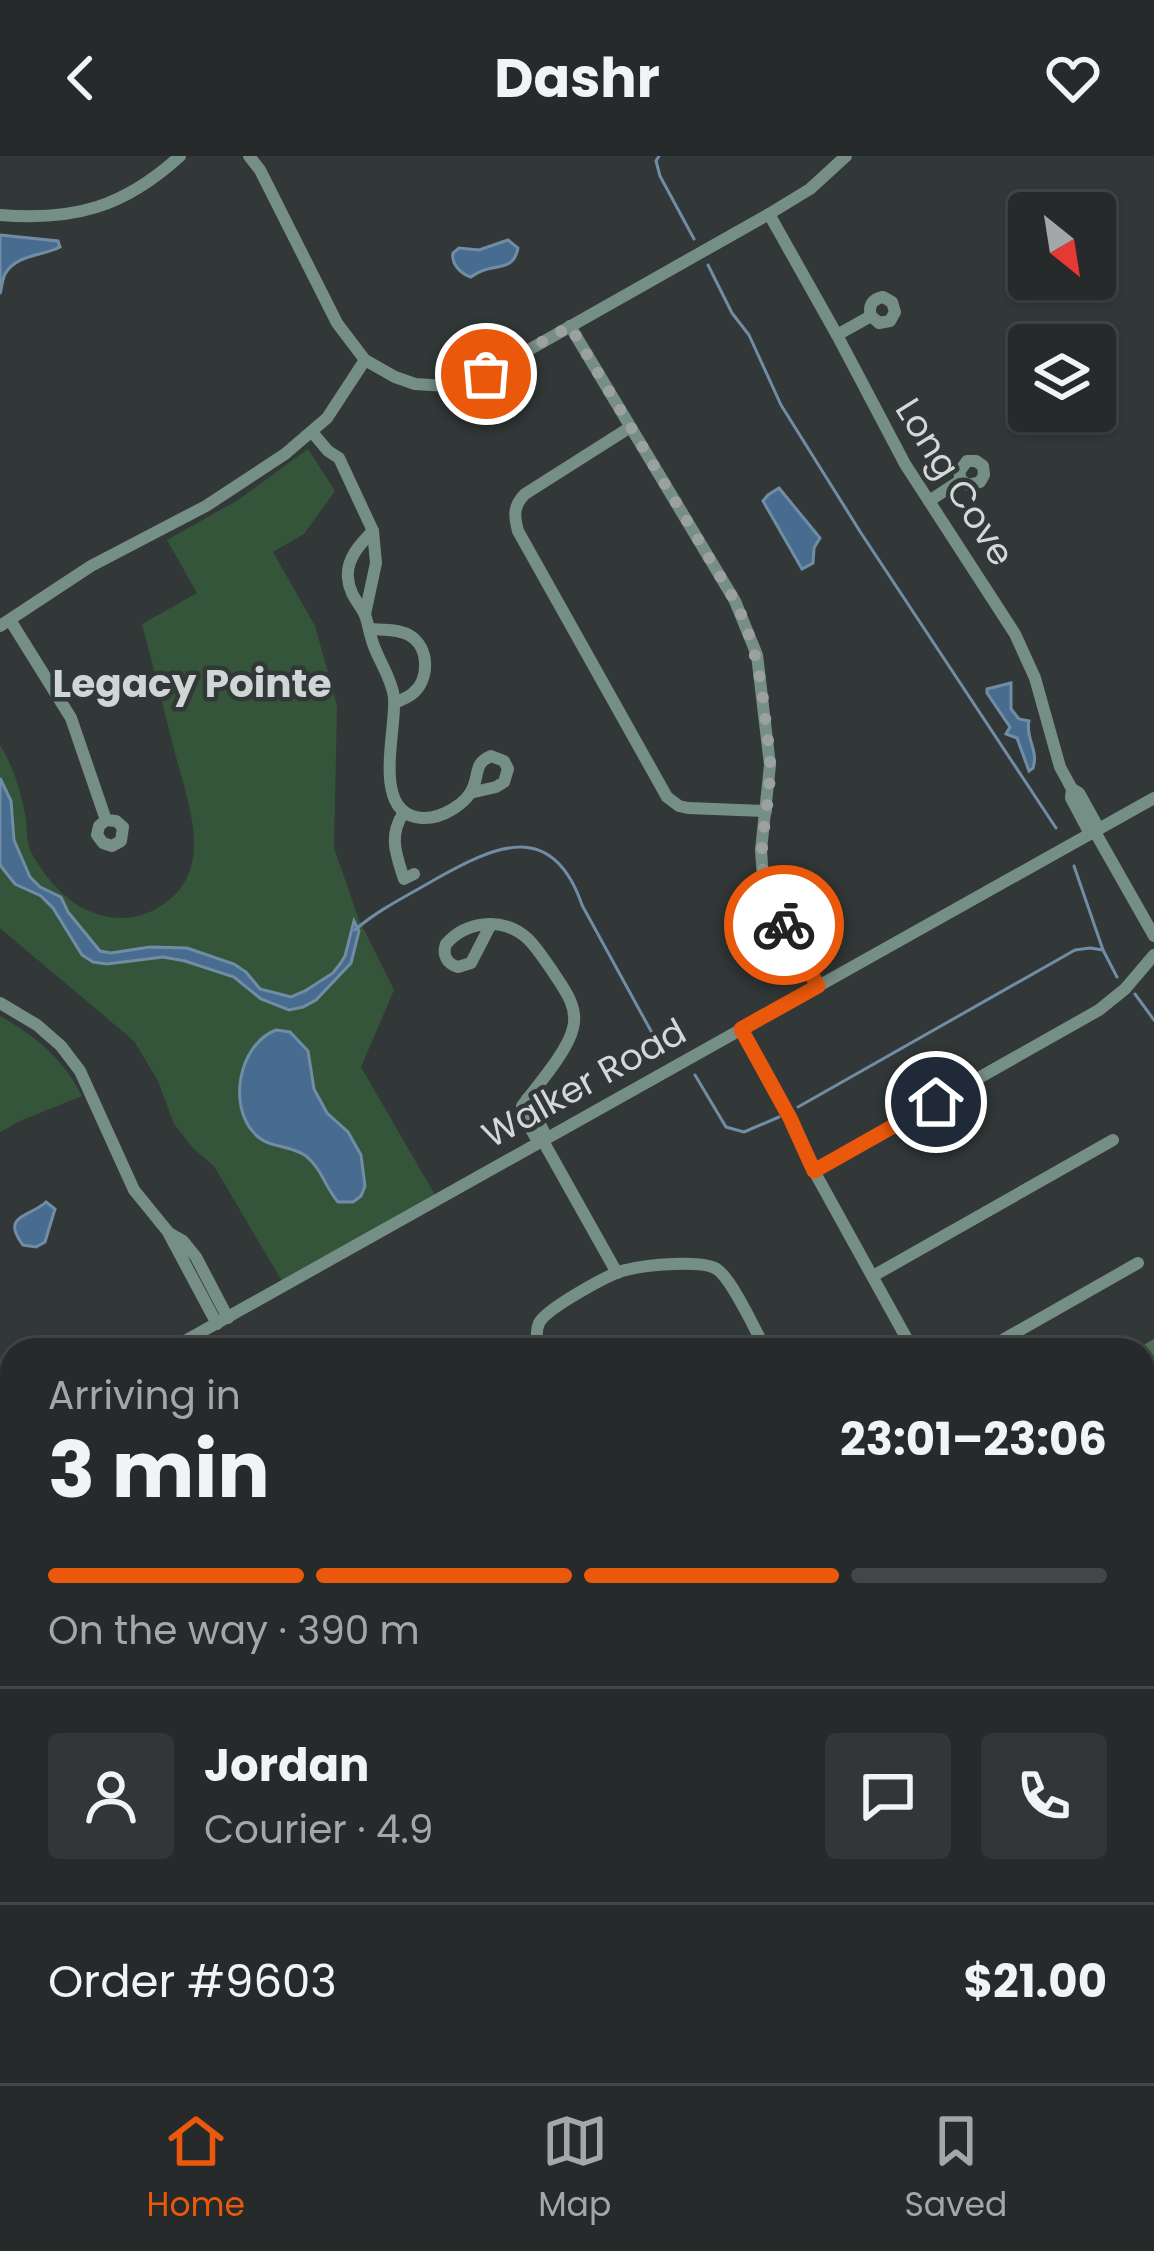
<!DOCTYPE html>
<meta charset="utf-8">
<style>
:root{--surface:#262a2a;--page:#323636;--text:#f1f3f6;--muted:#a4a7a8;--line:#424647;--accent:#ea580c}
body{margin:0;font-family:Poppins,sans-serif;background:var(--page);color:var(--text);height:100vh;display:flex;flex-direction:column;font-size:45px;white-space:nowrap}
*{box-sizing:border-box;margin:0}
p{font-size:39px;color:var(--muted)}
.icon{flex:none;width:66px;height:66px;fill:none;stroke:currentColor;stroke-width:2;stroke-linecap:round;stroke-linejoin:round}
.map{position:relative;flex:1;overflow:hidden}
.details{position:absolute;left:0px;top:1182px;width:1155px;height:747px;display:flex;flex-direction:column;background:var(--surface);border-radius:36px 36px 0 0;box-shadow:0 3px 9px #0004,0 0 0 3px var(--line)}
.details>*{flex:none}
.needle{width:78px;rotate:150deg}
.controls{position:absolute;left:1008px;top:36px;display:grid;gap:24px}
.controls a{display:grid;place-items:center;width:108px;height:108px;border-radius:12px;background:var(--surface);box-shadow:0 3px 9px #0004,0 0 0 3px var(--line);font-size:60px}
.pin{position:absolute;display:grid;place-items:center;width:102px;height:102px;color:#fff;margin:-51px;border:6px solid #fff;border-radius:50%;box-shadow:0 3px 12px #0007}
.courier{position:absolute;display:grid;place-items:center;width:120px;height:120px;margin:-60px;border:9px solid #ea580c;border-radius:50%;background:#fff;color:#222;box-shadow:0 3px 15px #0007}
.summary em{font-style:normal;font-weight:700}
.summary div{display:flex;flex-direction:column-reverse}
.summary{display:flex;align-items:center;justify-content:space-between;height:204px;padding:0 48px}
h1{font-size:78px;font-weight:700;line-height:90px}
.bar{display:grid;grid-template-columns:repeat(4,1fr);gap:18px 12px;align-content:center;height:144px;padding:0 48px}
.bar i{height:15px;border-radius:9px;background:var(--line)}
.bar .selected{background:var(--accent)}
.bar p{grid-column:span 4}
.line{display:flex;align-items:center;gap:30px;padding:0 48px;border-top:3px solid var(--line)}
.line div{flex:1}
.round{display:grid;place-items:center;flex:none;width:126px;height:126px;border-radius:12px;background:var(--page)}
header{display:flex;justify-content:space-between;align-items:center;height:156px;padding:0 48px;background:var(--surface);font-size:54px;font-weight:700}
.dock{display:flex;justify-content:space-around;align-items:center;height:168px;border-top:3px solid var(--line);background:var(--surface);font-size:33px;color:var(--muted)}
.dock a{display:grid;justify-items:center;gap:6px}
.dock .selected{color:var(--accent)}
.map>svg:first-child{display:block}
.green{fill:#35553a}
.forest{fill:#4b7250}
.water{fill:#476c8f;stroke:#718ca5;stroke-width:3}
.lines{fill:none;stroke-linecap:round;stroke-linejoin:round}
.stream{stroke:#718ca5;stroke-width:3}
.minor{stroke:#768f86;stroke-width:12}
.done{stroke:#9ba0a0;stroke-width:12;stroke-dasharray:0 21.6}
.route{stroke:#ea580c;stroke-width:15}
.labels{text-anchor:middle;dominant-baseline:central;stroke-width:9;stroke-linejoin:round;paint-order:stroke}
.street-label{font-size:36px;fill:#d4d8d8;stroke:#323838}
.neighbourhood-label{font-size:39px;font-weight:bold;fill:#ced6d6;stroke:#323838}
</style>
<header><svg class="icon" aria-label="back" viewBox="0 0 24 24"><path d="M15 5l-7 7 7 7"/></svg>Dashr<svg class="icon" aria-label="heart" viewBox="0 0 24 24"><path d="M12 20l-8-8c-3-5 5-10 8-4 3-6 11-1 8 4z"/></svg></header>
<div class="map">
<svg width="1154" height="1927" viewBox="0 0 1154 1927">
<rect width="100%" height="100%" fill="#323838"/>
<g class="green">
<path d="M308 293 335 335 304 378 273 396 315 470 337 549 334 692 359 764 394 834 361 911 435 1039 282 1125 214 1010 194 993 174 968 158 925 134 885 0 772V589C13 610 20 633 25 658 27 669 26 683 30 694 34 702 40 711 45 718 63 743 90 762 122 762 152 762 183 740 191 711 201 674 183 629 174 593 163 551 153 510 142 468L197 437 167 384 238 344Z"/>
<path d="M0 860C36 880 63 903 82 940L20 965 0 976Z"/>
</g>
<g class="forest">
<path d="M1154 1183V1587L1143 1567V1194H1135Z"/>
<path d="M1154 1789V1927H854L855 1917H1143V1796Z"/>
</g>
<g class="water">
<path d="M0 79 58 85 60 91C44 100 16 98 5 118 2 124 2 131 0 138Z"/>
<path d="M508 84 518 92C513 119 491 105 471 121 461 118 451 108 453 97L459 92 479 94Z"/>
<path d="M779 332 820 382 814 392 813 407 802 413 763 345 768 339Z"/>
<path d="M1011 527V553L1019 563 1029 565C1025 582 1039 594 1033 612L1029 615 1017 582 1006 578 1010 571 987 537V533Z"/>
<path d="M0 622 11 645 14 684 30 721 40 731 61 741 68 756 100 795 111 797 150 791 187 792 234 808 246 816 260 833 291 841 305 835 333 817 340 808 345 800 354 765 359 775 351 807 316 844 303 851 289 854 261 843 234 821 185 805 163 801 107 808 93 806 82 799 53 752 41 740 15 728 0 709Z"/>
<path d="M276 874 290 876 308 895 314 933 327 957 348 976 361 999 365 1030 361 1040 353 1046H338C325 1031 322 1013 306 1000 290 988 269 993 255 978 227 950 239 888 276 874Z"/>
<path d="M46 1046 55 1053 45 1086 36 1091 23 1089C0 1059 30 1061 46 1046Z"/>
</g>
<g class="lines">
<g class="stream">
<path d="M659 0 656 5 660 20 694 83"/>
<path d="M708 109 732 157 749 179 781 249 861 377 1056 672"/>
<path d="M1074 710 1103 794"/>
<path d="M355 774C379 753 407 740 434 724 494 690 552 662 582 749L663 897"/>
<path d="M1135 838 1154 864"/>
<path d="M695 919 726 971 744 976 779 961"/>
<path d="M798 951 1075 794 1090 792 1103 794 1117 821"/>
</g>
<g class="minor">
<path d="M249 0 260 14 337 167 365 204 395 221 415 228 448 230 486 218 769 58 810 33 846 0"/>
<path d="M769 58 837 179 905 308 1015 478 1035 522 1060 611 1072 633 1071 642 1090 678"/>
<path d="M0 59C75 65 124 51 180 0"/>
<path d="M570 170 735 445 757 499 770 609 761 694 763 722 773 749 818 830"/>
<path d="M837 179 871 160 879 167 890 165 895 156 892 146 883 141C872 143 868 150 871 160"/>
<path d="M629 272 525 338C513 350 514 360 518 375L667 641 679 650 688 652 766 655"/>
<path d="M312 276 328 295 339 302 373 375 376 407 365 458"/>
<path d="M929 345 961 324 959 316 967 305H976L983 310 984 319 980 326 968 329 961 324"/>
<path d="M373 375C360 388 346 403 348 422 349 436 356 444 363 455 368 464 368 472 371 481 376 502 391 519 394 541 397 574 370 659 422 662 441 663 468 648 474 629 479 615 475 607 491 600L504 605 508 613 504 626 496 631 470 637"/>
<path d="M10 464 71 562 106 664 99 670 97 679 103 687 112 690 121 685 123 671 116 665 106 664"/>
<path d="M0 470 91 410 206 350 285 298 327 262 365 204"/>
<path d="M370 473C382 474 398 473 409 479 430 491 430 524 412 538 407 542 400 544 395 547"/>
<path d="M1072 633 1079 637 1099 673"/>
<path d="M404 656C388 680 396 698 404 723L414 718"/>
<path d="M1095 676 1154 780"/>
<path d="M491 768 471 807 458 811C447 808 442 799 446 788 467 764 504 761 528 783 537 792 544 803 551 813 562 830 579 850 573 872 568 895 537 930 522 950L525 963 539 987"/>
<path d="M0 847 37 869 61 890 80 915 134 1034 169 1077 183 1085 196 1101 228 1162"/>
<path d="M741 873 790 962 814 1015 913 1194"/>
<path d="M527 943 547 982"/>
<path d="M543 985 617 1117"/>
<path d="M814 1015 1099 854 1125 833 1154 799"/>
<path d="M169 1078 217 1168"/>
<path d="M873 1120 1113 984"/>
<path d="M169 1194 1154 642"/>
<path d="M541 1194C537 1185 535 1177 539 1167 546 1153 610 1117 626 1114 644 1109 705 1103 718 1114 733 1125 756 1176 766 1194"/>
<path d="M985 1194 1138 1107"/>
<path d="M0 1289 12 1282"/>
<path d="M0 1329 12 1351"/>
<path d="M0 1352 12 1371"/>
<path d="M0 1440 12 1434"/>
<path d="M1143 1663 1154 1657"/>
<path d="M1143 1730 1154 1749"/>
<path d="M0 1837 12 1858"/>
<path d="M46 1917 51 1927"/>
<path d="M505 1917 511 1927"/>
<path d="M308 1927 326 1917"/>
<path d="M749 1927V1917"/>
</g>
</g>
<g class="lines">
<path class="done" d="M486 218 570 170 735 445C755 486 762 525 766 570 768 585 771 601 770 617 767 685 747 703 784 769"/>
<path class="route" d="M784 769 818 830 741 873 790 962 814 1015 936 946"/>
</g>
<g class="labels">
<g class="street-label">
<text transform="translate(955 326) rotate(58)">Long Cove</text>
<text transform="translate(584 927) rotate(-29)">Walker Road</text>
</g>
<g class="neighbourhood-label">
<text x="192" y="527">Legacy Pointe</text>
</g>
</g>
</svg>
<div class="controls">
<a><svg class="needle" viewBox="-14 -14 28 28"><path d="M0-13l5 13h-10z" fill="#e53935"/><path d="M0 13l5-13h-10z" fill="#a4a7a8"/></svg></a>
<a><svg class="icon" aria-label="layers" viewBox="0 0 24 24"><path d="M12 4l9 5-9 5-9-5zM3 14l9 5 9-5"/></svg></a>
</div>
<div class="pin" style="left:486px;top:218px;background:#ea580c"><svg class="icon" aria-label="bag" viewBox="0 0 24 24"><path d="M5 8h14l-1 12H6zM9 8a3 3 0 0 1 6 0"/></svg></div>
<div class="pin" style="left:936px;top:946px;background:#1f2937"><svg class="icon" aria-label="home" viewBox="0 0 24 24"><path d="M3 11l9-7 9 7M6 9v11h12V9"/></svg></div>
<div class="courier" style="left:784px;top:769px"><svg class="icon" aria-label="bike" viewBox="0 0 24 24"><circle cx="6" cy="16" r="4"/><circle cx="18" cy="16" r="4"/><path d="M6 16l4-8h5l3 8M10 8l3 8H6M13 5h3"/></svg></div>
<section class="details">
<div class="summary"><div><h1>3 min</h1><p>Arriving in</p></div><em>23:01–23:06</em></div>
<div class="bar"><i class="selected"></i><i class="selected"></i><i class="selected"></i><i></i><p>On the way · 390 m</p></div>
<div class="line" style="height:216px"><a class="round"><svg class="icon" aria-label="person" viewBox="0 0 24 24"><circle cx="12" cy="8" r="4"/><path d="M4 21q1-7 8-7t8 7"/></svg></a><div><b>Jordan</b><p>Courier · 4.9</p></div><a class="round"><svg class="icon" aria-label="chat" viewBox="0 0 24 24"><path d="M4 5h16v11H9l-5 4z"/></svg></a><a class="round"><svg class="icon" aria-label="phone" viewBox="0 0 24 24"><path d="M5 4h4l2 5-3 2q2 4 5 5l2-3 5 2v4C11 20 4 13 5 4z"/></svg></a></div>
<div class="line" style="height:156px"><div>Order #9603</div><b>$21.00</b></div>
</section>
</div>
<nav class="dock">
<a class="selected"><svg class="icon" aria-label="home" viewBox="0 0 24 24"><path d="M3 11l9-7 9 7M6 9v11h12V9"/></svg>Home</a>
<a><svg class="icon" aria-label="map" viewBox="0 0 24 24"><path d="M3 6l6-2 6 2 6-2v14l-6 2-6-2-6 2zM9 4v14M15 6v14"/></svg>Map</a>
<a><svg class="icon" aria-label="saved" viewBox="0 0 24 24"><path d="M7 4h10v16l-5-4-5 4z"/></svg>Saved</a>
</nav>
